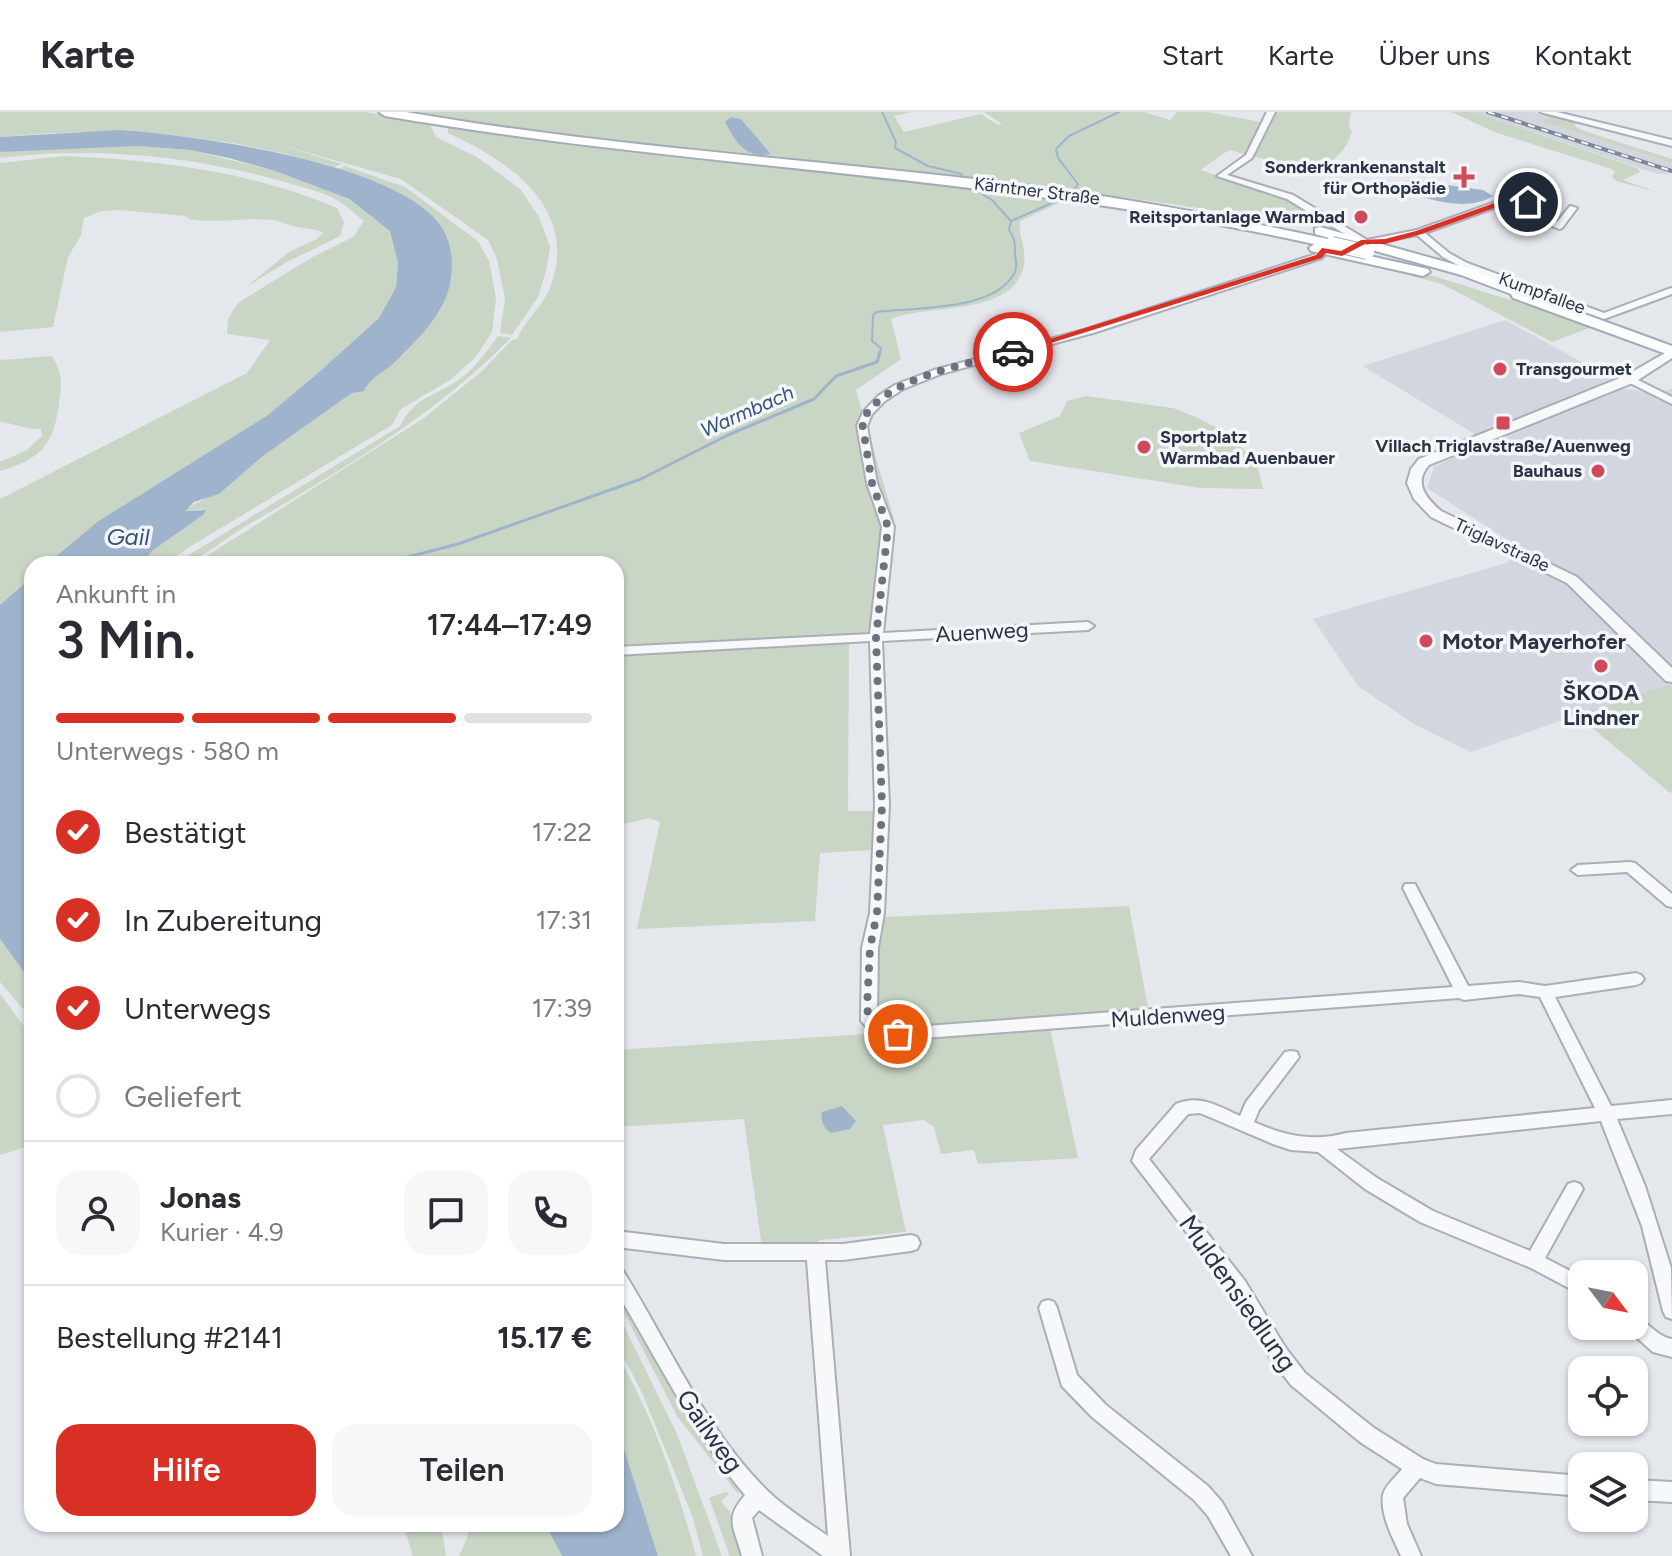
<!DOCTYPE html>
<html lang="de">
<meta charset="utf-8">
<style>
:root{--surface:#fff;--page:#f7f7f7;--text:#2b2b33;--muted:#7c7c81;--line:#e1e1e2;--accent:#d93025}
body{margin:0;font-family:Figtree,sans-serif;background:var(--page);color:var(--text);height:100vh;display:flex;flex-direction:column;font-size:30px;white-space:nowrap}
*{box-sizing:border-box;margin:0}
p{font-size:26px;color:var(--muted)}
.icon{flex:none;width:44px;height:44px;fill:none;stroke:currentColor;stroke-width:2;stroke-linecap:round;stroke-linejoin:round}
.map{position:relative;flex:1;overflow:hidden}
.details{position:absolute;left:24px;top:444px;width:600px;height:976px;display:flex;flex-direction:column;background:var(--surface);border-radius:24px;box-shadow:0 2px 6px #0004}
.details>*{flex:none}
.needle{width:52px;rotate:122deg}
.tools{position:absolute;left:1568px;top:1148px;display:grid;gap:16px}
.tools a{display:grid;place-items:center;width:80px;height:80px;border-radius:16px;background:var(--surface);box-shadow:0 2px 6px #0004;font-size:40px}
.pin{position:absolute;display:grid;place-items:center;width:68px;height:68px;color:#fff;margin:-34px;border:4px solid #fff;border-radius:50%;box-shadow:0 2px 8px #0007}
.courier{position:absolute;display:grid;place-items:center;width:80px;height:80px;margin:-40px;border:6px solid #d93025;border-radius:50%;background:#fff;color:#222;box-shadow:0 2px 10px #0007}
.headline em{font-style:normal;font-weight:600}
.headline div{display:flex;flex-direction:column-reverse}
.headline{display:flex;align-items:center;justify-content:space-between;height:136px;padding:0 32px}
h1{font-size:52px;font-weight:600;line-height:60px}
.bar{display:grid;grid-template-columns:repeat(4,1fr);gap:12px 8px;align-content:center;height:96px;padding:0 32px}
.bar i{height:10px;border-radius:6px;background:var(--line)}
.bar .selected{background:var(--accent)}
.bar p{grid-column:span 4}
.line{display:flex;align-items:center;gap:20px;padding:0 32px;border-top:2px solid var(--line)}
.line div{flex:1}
.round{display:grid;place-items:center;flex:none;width:84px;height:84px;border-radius:24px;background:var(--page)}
ol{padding:0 32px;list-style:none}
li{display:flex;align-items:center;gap:24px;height:88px}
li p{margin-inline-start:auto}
li .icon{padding:8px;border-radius:50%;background:var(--accent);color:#fff;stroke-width:4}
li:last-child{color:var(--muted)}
li i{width:44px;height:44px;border:4px solid var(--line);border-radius:50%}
.button{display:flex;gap:16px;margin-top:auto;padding:16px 32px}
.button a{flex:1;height:92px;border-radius:24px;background:var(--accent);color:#fff;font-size:32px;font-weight:600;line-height:92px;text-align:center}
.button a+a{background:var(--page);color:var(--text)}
header{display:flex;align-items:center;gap:48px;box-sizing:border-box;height:112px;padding:0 40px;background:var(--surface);border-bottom:2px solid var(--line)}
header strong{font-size:38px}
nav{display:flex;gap:44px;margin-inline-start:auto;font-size:28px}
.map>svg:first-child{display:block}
.built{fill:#d2d6de}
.green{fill:#c9d6c5;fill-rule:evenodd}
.water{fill:#9fb4cc}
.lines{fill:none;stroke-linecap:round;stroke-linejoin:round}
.stream-far1{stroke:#9fb4cc;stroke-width:2}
.stream{stroke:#9fb4cc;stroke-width:3}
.minor-casing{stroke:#a9aeb7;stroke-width:4}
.tertiary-casing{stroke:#a9aeb7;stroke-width:4}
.primary-casing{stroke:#a3abb8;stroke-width:4}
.minor{fill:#f7f8fa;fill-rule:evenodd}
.tertiary{fill:#f7f8fa;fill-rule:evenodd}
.primary{fill:#fff;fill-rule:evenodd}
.rail-casing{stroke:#7d8696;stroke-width:4}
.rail{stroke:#f4f6f9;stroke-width:2;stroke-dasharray:7;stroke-linecap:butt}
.primary-bridge-casing{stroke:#a3abb8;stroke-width:16;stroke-linecap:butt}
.primary-bridge{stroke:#fff;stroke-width:14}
.route{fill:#d93025}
.done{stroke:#6c737f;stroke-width:8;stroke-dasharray:0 14.4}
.poi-dot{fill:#d1495b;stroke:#f4f6f9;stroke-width:3}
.labels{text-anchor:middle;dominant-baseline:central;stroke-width:7;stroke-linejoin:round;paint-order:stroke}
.far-poi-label{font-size:18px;font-weight:bold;fill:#2b3445;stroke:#f4f6f9;text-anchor:end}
.far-street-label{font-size:18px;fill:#2b3445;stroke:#f4f6f9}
.far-water-label{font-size:20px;font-style:italic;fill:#34527a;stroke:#f4f6f9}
.street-label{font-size:22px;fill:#2b3445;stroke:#f4f6f9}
.poi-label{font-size:22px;font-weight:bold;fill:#2b3445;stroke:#f4f6f9;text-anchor:start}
.water-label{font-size:24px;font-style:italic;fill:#34527a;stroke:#f4f6f9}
.near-street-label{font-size:26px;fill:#2b3445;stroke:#f4f6f9}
</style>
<header>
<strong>Karte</strong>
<nav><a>Start</a><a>Karte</a><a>Über uns</a><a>Kontakt</a></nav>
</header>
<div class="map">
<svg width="1672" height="1444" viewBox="0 0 1672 1444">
<rect width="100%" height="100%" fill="#e4e7ec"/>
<g class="built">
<path d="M1474 0H1534L1548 5 1543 9 1672 51V61L1657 62Z"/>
<path d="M1505 208 1613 267 1624 277 1660 281 1672 276V682L1577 603 1471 640 1414 612 1358 574 1313 507 1506 451 1523 438 1427 376 1434 355 1486 329 1363 254Z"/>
</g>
<g class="green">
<path d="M0 0H365L430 12 436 25 477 45 520 77 539 105 550 135 546 159 538 185 512 223 500 221 505 187 497 147 488 128 401 67 277 32 342 52 334 55C317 49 298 46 281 41 188 19 95 16 0 25Z"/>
<path d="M408 0H912L894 4 904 20 981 2 998 13 1002 12 984 0H1144L1170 8 1177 0H1208L1260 10 1248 43 1229 38 1200 58 1280 83 1342 118 1335 120 1310 113 1302 114C1007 57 703 55 408 0ZM734 5 741 7 771 42 764 43 732 22 727 13 729 6Z"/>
<path d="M1276 0H1351L1349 14 1352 19C1336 70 1293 54 1252 44L1267 11Z"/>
<path d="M1451 0H1474L1637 56 1640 60 1623 68 1657 80 1616 69 1612 65 1615 60 1612 57 1497 21Z"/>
<path d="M1545 2 1578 10 1574 13 1581 18 1672 47V51L1542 9 1548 6 1543 3Z"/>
<path d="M448 16 693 47 964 74 1065 88 1020 109C1018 124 1027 137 1024 153 1014 206 926 191 891 207L901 247 856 278 894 407 881 519 616 538V452H194L424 306 482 259 512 228 517 227C524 209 542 195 550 176 580 97 510 49 448 21Z"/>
<path d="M82 34H137L190 38 275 59 348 87 391 119 398 150 396 175 379 206 319 260 268 303 97 410 47 452H32V465L0 493V387L247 261 270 228 227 222 228 207 238 191 309 147 353 125 364 109C356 103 349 95 340 90 325 80 305 76 288 71 197 44 95 34 0 46V40Z"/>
<path d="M64 44C158 48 250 59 337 96L344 111 340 124 287 150 246 175 289 140 317 127 323 121C314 116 308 117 298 115 289 114 282 109 273 108 244 105 217 112 189 107L186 104 119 98 101 99 84 106 81 123 68 145 53 215 0 220V51Z"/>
<path d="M345 54 405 75 478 129 489 149 496 186 492 220 475 246 450 268 401 297 392 313 186 437 166 452H142L152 439 203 403 202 397 185 399 187 396 214 382H219L263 344 352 281 366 277 367 270C404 250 433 212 449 175L427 99 406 86 338 57Z"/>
<path d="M1331 142 1430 163 1566 205 1588 213 1589 216 1552 230 1442 172Z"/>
<path d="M498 224 511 226C432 306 338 360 243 416 222 428 198 452 174 452L400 314C415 286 428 287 454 271 472 260 486 241 498 224Z"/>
<path d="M52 244C63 263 62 271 59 293 53 334 40 347 0 359V350L27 338 42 324 41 317C26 318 15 311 0 310V248Z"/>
<path d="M1086 284 1173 296 1198 306 1227 321 1257 351 1263 377 1200 376 1030 349 1019 321 1060 304 1067 289Z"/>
<path d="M849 530 848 699H876L874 738 820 741 815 809 637 817 660 710 649 706 616 714V545L646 539Z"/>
<path d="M1669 573 1672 576V679L1669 680 1577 603Z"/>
<path d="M1129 794 1149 901 905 918 884 916 873 907 879 809 884 805Z"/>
<path d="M0 827 32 871V907L0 870Z"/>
<path d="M0 882 32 925V1033L0 1043Z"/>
<path d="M1050 916 1078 1046 978 1052 974 1038 941 1042 934 1015 924 1008 883 1013 906 1120 820 1128 809 1136H762L744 1007 616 1015V938L866 922 876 927Z"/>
<path d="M616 1171 690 1304 738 1376 739 1383 677 1304 616 1185Z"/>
<path d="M616 1198 677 1322 722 1444H703L693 1406 670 1349 643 1283 616 1230Z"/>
<path d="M616 1240C653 1304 677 1374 696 1444H658L624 1337 616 1321Z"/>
<path d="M726 1380 729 1382 721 1389 730 1400 741 1444H730L709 1386Z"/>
<path d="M403 1412H441L446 1444H413Z"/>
<path d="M469 1412H545L562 1444H459L467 1426Z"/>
</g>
<g class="water">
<path d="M731 5 741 7 771 42C745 47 736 30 725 10Z"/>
<path d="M120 18C193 23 407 51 444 119 453 136 453 153 450 172 444 202 415 231 394 251 384 261 369 266 364 279L352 281 263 344 219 382 194 390 185 399 206 398 203 403 152 439 142 452H47L97 410 268 303 319 260 379 206 396 175 398 150 390 119 349 87 275 59 229 46 190 38 137 34 0 40V25Z"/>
<path d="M1410 68 1483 78 1493 84C1467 100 1432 88 1405 80L1401 72Z"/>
<path d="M32 465V580L28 583 32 605V871L0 827V493Z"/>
<path d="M842 994 856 1009 850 1017 831 1021C824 1017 820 1008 822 1000Z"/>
<path d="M616 1321 624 1337 658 1444H562L545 1412H616Z"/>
</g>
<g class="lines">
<g class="stream-far1">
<path d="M882 0 896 30 895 36 928 54 962 62 961 68"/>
<path d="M970 75 992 88 1011 109"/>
<path d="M1071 82 1078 72 1058 46 1056 37 1069 24 1119 0"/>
<path d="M879 242 881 236 872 229 873 203 876 200C915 195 995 200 1015 160 1018 153 1015 148 1015 141 1015 131 1015 127 1009 118L1011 109 1063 86"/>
</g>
<path class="stream" d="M381 452 458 432 641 367 728 323 814 287 836 264 877 250 880 240"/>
<g class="minor-casing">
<g id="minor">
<path d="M1267 0H1275L1252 46 1227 63 1293 83 1367 128 1417 118 1504 87 1522 85 1535 93 1531 96 1521 91 1505 92 1425 121 1449 141 1467 151 1604 201 1668 177 1672 176V182L1604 207 1461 155 1443 145 1417 123 1353 135V131L1358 130 1287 87 1217 64 1246 43Z"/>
<path d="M1517 93 1557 110 1570 94 1577 96 1562 116 1559 117 1514 98 1513 96Z"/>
<path d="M1322 136 1329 138 1322 146 1093 221 941 262 903 277 885 289 872 302 867 314 877 371 894 415 883 521 1088 510 1094 514 1088 518 882 529 889 693 884 801 878 836 877 907 884 913 898 916 1453 875 1403 776 1405 772H1415L1417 776 1468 874 1519 870 1545 874 1636 861 1641 863 1644 867 1641 871 1636 873 1555 885 1611 994 1672 988V1002L1617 1007 1645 1074 1671 1156 1672 1207 1666 1205 1663 1199 1642 1114 1601 1009 1337 1037 1377 1066 1433 1099 1530 1139 1568 1072 1574 1070 1580 1072 1583 1077 1545 1146 1582 1165V1183L1531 1156 1420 1110 1365 1077 1318 1040 1291 1038 1273 1032 1200 1001 1188 1002 1149 1047 1245 1169 1285 1235 1305 1261 1374 1316 1423 1347 1436 1352 1582 1364V1384L1436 1372 1420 1366 1403 1386 1407 1412 1421 1444H1401C1393 1426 1380 1403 1383 1383 1385 1373 1397 1364 1402 1357L1360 1330 1291 1273 1271 1247 1233 1181 1132 1049 1136 1038 1176 992C1200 982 1218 994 1240 1004L1246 990 1285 940 1291 939 1297 940 1299 945 1259 998 1254 1010C1285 1024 1313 1030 1346 1021L1595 996 1540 885 1519 882 1464 888 1459 886 898 928 874 923 861 909 862 836 870 801 875 693 870 529 616 543V535L870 522 882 415 867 371 857 314 863 300 878 284 895 273 934 258 1087 217 1316 142Z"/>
<path d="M1630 264 1672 285V292L1626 269 1625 267Z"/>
<path d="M1630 750 1635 751 1672 782V795L1667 794 1627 760 1578 763 1571 758 1578 753Z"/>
<path d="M616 1119 724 1132H843L911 1123 917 1125 920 1131 917 1137 911 1139 843 1148H825L850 1444H823L759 1398 752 1406 762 1444H742C734 1415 724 1407 745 1383 693 1321 658 1248 616 1179V1155L622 1157C669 1232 708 1324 773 1384 790 1399 809 1411 828 1424L807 1148H724L616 1135Z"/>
<path d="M1048 1188 1054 1190 1057 1196 1077 1263 1106 1293 1208 1374 1222 1390 1252 1444H1231L1208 1404 1194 1388 1092 1305 1062 1274 1039 1196 1042 1190Z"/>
<path d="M1634 1204C1648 1209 1657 1225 1672 1227V1245L1653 1240 1628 1218 1626 1214H1634Z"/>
<path d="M1634 1368 1672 1370V1390L1634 1388Z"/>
</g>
</g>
<g class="tertiary-casing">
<g id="tertiary">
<path d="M1540 0H1557L1672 28V34Z"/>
<path d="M1672 237V246L1635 270 1429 353C1413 371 1426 386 1441 399L1577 465 1672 556V570L1666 569 1567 471 1431 405 1414 387 1407 371 1411 357 1419 347 1625 264Z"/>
</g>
</g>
<g class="primary-casing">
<g id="primary">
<path d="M379 0H406C608 35 812 47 1015 72 1122 85 1227 105 1332 128L1339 132 1334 136 1428 157 1430 160 1423 164 1311 139 1309 136 1314 132C1008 64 694 57 385 4Z"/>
<path d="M1320 115 1471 157 1535 184 1672 234V244L1513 186 1511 182 1461 163 1315 122V116Z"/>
</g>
</g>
<use href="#minor" class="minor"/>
<use href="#tertiary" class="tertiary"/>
<use href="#primary" class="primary"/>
<g class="rail-casing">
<path id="rail" d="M1488 0 1672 59"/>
</g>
<use href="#rail" class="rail"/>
<g class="primary-bridge-casing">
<path id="primary-bridge" d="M1332 132 1367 140"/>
</g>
<use href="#primary-bridge" class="primary-bridge"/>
</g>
<path class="route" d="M1528 88 1535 93 1525 98 1497 95 1422 122 1385 132H1365L1342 144 1326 141 1322 146 1016 242 1009 240 1316 143 1322 136 1341 139 1361 128 1385 127 1416 119 1497 90 1524 93Z"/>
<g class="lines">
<path class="done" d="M898 922 874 916 869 909 867 895 870 836 877 801 882 693 876 526 888 415 872 371 862 310C882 265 970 252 1013 240"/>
</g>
<g class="poi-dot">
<path d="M1460 53h8v8h8v8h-8v8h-8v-8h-8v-8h8z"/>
<circle cx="1361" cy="105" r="8"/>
<circle cx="1500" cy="257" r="8"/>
<rect x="1495" y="303" width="16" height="16" rx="4"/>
<circle cx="1144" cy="335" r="8"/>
<circle cx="1598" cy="359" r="8"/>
<circle cx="1426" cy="529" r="8"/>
<circle cx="1601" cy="554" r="8"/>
</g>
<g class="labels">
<g class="far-poi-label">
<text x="1446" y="55">Sonderkrankenanstalt<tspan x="1446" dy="21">für Orthopädie</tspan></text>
<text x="1345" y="105">Reitsportanlage Warmbad</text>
<text x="1516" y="257" text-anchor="start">Transgourmet</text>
<text x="1160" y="325" text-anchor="start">Sportplatz<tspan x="1160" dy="21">Warmbad Auenbauer</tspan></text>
<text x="1503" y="334" text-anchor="middle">Villach Triglavstraße/Auenweg</text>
<text x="1582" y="359">Bauhaus</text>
</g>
<g class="far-street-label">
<text transform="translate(1037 79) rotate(7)">Kärntner Straße</text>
<text transform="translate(1542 181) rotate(20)">Kumpfallee</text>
<text transform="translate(1502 433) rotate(25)">Triglavstraße</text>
</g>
<g class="far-water-label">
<text transform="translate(747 299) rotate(-24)">Warmbach</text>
</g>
<g class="street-label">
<text transform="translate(982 520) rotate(-3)">Auenweg</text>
<text transform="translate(1168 904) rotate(-4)">Muldenweg</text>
</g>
<g class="poi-label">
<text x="1442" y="529">Motor Mayerhofer</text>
<text x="1601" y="580" text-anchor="middle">ŠKODA<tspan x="1601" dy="25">Lindner</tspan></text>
</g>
<g class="water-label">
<text x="128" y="424">Gail</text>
</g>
<g class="near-street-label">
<text transform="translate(1238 1181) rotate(55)">Muldensiedlung</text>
<text transform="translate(710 1319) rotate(55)">Gailweg</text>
</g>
</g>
</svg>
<div class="tools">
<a><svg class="needle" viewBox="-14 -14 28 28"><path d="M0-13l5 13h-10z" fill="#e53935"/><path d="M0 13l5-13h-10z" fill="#7c7c81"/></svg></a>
<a><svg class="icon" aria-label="locate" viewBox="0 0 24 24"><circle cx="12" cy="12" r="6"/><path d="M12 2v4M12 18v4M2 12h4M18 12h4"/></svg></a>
<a><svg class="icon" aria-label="layers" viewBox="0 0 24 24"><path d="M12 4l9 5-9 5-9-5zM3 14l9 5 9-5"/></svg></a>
</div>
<div class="pin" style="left:898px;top:922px;background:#ea580c"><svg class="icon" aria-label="bag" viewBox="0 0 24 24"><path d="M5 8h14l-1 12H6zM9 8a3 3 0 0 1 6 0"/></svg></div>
<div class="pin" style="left:1528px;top:90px;background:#1f2937"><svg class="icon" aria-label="home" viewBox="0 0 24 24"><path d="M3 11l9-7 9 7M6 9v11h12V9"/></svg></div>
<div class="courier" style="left:1013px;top:240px"><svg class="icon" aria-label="car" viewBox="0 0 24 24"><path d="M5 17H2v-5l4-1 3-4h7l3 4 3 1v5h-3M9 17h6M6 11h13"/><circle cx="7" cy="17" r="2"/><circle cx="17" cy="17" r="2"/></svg></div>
<section class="details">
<div class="headline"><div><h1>3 Min.</h1><p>Ankunft in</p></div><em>17:44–17:49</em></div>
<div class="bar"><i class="selected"></i><i class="selected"></i><i class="selected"></i><i></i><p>Unterwegs · 580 m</p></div>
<ol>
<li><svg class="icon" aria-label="check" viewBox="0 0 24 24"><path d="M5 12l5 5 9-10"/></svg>Bestätigt<p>17:22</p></li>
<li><svg class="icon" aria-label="check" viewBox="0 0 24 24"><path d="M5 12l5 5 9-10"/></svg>In Zubereitung<p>17:31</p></li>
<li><svg class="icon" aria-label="check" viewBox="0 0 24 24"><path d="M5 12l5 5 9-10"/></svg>Unterwegs<p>17:39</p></li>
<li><i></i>Geliefert</li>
</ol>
<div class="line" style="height:144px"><a class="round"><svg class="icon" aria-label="person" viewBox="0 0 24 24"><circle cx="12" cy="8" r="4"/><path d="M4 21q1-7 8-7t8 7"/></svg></a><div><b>Jonas</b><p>Kurier · 4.9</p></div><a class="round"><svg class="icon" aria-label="chat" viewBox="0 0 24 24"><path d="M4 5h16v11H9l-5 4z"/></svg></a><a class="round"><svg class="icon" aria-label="phone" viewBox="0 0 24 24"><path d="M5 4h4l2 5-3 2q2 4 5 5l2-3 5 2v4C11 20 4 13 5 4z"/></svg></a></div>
<div class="line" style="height:104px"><div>Bestellung #2141</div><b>15.17 €</b></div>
<div class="button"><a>Hilfe</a><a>Teilen</a></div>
</section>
</div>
